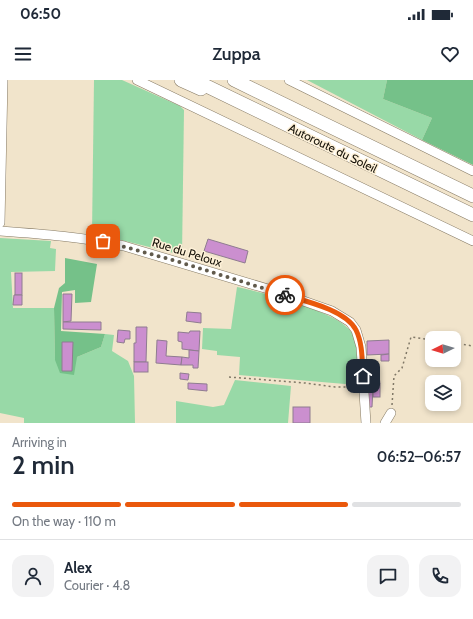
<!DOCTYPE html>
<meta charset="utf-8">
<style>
:root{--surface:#fff;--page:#f2f2f3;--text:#1f2937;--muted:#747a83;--line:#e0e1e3;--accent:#ea580c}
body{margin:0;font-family:Cabin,sans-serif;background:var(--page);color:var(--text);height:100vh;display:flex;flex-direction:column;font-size:15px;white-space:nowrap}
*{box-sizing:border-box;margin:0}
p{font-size:13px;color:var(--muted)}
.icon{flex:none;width:22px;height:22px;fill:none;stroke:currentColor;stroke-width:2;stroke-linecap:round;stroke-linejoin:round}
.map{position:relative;height:343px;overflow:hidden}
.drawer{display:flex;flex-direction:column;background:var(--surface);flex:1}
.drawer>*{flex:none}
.needle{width:26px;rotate:265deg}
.buttons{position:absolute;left:425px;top:251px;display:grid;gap:8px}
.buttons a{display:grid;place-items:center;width:36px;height:36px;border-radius:8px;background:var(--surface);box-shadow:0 2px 6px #0003;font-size:20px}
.pin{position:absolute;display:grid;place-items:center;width:34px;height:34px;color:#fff;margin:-17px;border-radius:8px;box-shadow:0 2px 6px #0006}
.courier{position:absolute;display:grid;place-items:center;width:40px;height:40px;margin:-20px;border:3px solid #ea580c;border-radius:50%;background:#fff;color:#222;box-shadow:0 1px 5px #0007}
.summary em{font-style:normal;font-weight:600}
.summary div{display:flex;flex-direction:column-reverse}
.summary{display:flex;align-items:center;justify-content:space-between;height:68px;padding:0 12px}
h1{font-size:26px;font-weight:600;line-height:30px}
.bar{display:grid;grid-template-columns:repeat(4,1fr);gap:6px 4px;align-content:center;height:48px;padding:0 12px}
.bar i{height:5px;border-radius:3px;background:var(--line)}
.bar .active{background:var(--accent)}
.bar p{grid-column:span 4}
.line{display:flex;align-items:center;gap:10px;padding:0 12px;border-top:1px solid var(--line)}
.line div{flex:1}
.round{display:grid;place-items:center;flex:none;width:42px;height:42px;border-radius:12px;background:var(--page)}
.status{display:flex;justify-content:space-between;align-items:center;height:28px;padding:0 20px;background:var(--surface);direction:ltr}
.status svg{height:11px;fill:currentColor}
header{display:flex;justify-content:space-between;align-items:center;height:52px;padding:0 12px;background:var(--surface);font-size:18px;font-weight:600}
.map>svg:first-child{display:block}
.green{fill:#98d9a7}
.forest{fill:#75c189}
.building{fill:#cb8fcf;stroke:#8f7c90}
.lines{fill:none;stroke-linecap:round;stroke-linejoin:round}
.minor-casing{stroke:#857963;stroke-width:10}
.highway-casing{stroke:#857963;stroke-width:14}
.path{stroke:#807867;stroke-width:1.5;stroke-dasharray:2 3;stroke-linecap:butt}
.minor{stroke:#fff;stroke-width:9}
.highway{stroke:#fff;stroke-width:13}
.done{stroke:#615a4c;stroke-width:4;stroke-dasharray:0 7.2}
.route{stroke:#ea580c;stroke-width:5}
.labels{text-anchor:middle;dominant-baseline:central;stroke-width:3;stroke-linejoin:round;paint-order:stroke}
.street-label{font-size:12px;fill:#141007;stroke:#fef1d8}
</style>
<div class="status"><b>06:50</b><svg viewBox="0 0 49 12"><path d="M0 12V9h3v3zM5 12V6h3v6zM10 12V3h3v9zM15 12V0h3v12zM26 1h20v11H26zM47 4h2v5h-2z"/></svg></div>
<header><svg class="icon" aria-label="menu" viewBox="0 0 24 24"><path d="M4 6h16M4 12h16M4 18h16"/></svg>Zuppa<svg class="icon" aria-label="heart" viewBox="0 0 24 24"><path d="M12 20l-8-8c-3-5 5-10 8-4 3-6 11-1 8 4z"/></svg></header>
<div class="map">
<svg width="473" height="343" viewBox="0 0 473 343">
<rect width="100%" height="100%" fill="#f1e4cb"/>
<g class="green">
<path d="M94 0H122L180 26 184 30 182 175 92 153Z"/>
<path d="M307 0H387L383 19 432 38 422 60Z"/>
<path d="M0 158 51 161 50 168 56 169 55 191 11 192 13 228H54L55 280 77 277 101 267 105 254 114 255 112 271 128 281 134 296 135 343H24V338L0 333Z"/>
<path d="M237 207C261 212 341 232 352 253 359 267 357 287 357 302L345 304 239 295 240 277 217 275V271L202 269 203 248 231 249Z"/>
<path d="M235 300 291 306 288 343H176V321L213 327 224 325Z"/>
</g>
<g class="forest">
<path d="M387 0H473V85L422 60 432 38 383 19Z"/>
<path d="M65 178 97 184 91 222 75 223V210L62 212 61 251 105 254 101 267 77 277 74 295 60 293 55 280 54 228 59 208 65 203Z"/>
</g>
<g class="building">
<path d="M208 159 248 171 245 183 204 171Z"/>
<rect x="15" y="193" width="7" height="22"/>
<path d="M63 214H72L71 241 63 242Z"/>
<path d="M14 215H22V225H13Z"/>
<path d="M187 232 201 233V243L186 241Z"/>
<path d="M63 242H101V250L63 249Z"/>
<path d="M136 247H147L146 282H134V263H136Z"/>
<path d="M118 250 130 251V259H125L124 263 117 262Z"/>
<path d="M190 251H200L199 271 182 269V262L178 261V252L189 253Z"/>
<path d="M157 260 167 261 166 276 182 277 181 285 156 283Z"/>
<path d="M389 260V274L367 275V261Z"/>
<path d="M62 262H73L72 291H62Z"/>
<path d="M189 270 199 271 198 288H193V285H181L182 277 189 278Z"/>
<path d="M389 274V281H381V275Z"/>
<rect x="134" y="282" width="14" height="10"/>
<path d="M180 293 189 294 188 300 180 299Z"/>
<path d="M368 295H379L380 304H373V307H368Z"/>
<path d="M188 303 207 304V311L188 309Z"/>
<rect x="373" y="304" width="7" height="13"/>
<path d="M368 307H373L372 327H368Z"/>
<rect x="293" y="327" width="17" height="16"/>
</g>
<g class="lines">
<g class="minor-casing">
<g id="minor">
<path d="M137 0 473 161"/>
<path d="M289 0 473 91"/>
<path d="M0 143 3 0"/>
<path d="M0 151C42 154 83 157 124 166L278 212 332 231 350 242 356 250 361 267 366 343"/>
<path d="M385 343 391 333"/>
</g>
</g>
<g class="highway-casing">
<g id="highway">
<path d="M181 0 201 9"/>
<path d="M194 0 473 135"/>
<path d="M234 0 473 116"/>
</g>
</g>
<g class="path">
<path d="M454 263 473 266"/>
<path d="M229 297 305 303 335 307H356"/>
<path d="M392 325 394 296 402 288 411 257 432 260"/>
</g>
<use href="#minor" class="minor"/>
<use href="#highway" class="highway"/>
</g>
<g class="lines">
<path class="done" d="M103 161 176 181 285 215"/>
<path class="route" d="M285 215C305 221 346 230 356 250 363 264 362 282 363 296"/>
</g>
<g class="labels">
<g class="street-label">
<text transform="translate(333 68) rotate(26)">Autoroute du Soleil</text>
<text transform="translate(187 172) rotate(17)">Rue du Peloux</text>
</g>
</g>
</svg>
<div class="buttons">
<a><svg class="needle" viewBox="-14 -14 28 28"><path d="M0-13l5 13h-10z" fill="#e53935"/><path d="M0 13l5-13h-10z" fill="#747a83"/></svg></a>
<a><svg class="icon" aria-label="layers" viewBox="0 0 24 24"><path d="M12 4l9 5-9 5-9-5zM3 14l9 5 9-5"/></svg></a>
</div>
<div class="pin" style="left:103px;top:161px;background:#ea580c"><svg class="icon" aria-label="bag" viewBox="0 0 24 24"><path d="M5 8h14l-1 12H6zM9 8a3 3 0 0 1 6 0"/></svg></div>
<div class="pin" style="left:363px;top:296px;background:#1f2937"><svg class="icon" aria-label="home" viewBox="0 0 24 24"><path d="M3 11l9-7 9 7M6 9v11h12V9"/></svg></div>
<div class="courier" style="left:285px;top:215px"><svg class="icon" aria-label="bike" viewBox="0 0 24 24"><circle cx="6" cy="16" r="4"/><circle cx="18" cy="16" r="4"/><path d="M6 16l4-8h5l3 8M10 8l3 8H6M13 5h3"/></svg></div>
</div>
<section class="drawer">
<div class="summary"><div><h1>2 min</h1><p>Arriving in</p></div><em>06:52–06:57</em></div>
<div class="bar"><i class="active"></i><i class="active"></i><i class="active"></i><i></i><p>On the way · 110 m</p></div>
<div class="line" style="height:72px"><a class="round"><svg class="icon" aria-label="person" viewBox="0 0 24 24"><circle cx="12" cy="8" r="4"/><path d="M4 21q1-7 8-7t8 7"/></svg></a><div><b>Alex</b><p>Courier · 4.8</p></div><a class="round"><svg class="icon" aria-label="chat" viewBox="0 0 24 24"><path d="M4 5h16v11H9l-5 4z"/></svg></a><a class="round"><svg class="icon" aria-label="phone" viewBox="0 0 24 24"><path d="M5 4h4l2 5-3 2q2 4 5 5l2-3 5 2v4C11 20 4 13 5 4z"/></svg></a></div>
</section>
